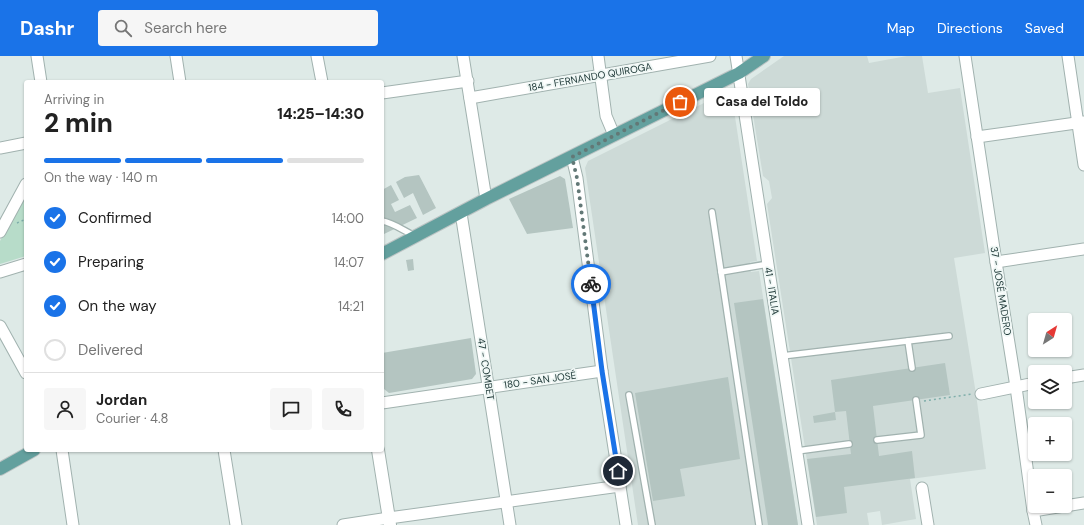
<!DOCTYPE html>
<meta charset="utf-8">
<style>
:root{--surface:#fff;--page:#f6f6f6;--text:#222;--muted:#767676;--line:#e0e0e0;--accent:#1a73e8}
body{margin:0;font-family:"DM Sans",sans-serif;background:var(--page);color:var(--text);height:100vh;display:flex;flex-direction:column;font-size:15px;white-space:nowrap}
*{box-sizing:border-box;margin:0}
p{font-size:13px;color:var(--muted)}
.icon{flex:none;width:22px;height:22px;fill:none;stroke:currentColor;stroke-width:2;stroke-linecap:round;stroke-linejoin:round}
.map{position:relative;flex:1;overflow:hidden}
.drawer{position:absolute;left:24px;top:24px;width:360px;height:372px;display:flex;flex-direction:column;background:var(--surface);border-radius:4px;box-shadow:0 1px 3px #0004}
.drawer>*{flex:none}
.needle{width:26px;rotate:37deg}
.controls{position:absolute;left:1028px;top:257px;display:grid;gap:8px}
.controls a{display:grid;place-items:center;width:44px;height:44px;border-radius:4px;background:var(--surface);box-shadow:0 1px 3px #0004;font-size:20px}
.pin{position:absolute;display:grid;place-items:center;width:34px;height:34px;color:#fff;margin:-17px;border:2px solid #fff;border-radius:50%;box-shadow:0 1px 4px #0007}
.courier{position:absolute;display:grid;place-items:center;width:40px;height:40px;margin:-20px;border:3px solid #1a73e8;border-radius:50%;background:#fff;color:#222;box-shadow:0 1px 5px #0007}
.bubble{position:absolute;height:28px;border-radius:4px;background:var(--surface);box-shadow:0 1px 3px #0004;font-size:13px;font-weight:800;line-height:28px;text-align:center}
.head em{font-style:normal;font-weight:800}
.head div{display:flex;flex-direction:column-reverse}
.head{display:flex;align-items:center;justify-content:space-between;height:68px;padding:0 20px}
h1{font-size:26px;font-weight:800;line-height:30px}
.bar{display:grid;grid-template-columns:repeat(4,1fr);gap:6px 4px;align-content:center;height:48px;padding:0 20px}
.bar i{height:5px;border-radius:3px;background:var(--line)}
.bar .active{background:var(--accent)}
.bar p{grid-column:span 4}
.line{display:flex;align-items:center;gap:10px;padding:0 20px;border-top:1px solid var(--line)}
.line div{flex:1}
.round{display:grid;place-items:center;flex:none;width:42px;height:42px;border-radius:4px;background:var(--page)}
ol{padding:0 20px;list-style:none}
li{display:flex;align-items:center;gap:12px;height:44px}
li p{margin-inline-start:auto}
li .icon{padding:4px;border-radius:50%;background:var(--accent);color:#fff;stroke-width:4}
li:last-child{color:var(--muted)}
li i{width:22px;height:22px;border:2px solid var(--line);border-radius:50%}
header{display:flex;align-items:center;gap:24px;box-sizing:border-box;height:56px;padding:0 20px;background:var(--accent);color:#fff}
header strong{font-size:19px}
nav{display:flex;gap:22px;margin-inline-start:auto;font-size:14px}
.search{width:280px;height:36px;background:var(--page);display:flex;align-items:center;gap:10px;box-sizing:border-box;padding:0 14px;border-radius:4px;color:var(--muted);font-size:15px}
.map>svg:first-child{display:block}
.built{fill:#cddad7}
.green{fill:#b7dcc9}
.building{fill:#b4c5c1}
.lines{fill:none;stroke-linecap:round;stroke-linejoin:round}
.service-casing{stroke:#a1b2af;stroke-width:8}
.minor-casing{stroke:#a1b2af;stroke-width:13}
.tertiary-casing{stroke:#a1b2af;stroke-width:14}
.primary-casing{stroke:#bcc4c4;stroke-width:14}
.path{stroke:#7faeaa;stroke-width:1.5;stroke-dasharray:2 3;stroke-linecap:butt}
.service{stroke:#fff;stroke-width:5.5}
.minor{stroke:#fff;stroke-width:11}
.tertiary{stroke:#fff;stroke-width:12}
.primary{stroke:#63a09e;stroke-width:12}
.done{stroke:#627876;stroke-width:4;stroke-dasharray:0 7.2}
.route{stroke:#1a73e8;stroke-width:5}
.labels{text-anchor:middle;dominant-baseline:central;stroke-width:3.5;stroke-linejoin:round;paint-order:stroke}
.street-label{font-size:10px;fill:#203a39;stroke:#eff7f5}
</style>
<header>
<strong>Dashr</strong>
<div class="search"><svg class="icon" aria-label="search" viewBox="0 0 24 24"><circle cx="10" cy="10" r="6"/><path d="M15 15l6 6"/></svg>Search here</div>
<nav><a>Map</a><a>Directions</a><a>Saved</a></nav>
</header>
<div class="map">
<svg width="1084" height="469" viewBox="0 0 1084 469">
<rect width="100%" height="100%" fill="#deeae7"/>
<g class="built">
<path d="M784 0H867L869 7 907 0H922L928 37 960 32 985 197 954 202 976 338 986 413 910 423 916 463 882 469 880 455 867 457 869 469H817L767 148 772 142 769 125 763 120 748 28 751 23Z"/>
<path d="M724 37 732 41 757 205 750 206 751 216 759 215 798 469H638L585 112 588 105Z"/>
</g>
<path class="green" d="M26 138V200L0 208V185Z"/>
<g class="building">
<path d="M419 119 436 152 423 159 413 137 404 142 396 126 405 121Z"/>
<path d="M560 120 565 123 573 172 527 178 509 143Z"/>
<path d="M391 129 399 144 391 148 395 156 410 149 417 162 382 179V134Z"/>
<path d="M413 203 414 214 408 215 406 204Z"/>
<path d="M763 243 798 469H768L734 247Z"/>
<path d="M471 282 476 318 472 323 389 337 384 333 382 324V297Z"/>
<path d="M945 307 950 339 873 350 879 400 912 395 915 422 844 431 847 457 816 461 807 403 851 398 846 355 835 356 831 324Z"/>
<path d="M728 321 740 403 680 413 685 440 653 445 635 337Z"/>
<path d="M835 356 836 364 814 367 813 360Z"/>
</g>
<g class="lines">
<g class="service-casing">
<g id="service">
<path d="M712 156 759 469"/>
<path d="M382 165C392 166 406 176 415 180"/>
<path d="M721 216 768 208"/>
<path d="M908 285 912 312"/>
<path d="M782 300 949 280"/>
<path d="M629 339 652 469"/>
<path d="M877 384 921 379 916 344"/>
<path d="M797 395 849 388"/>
</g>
</g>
<g class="minor-casing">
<g id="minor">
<path d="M37 0 41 26"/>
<path d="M176 0 180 26"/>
<path d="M317 0 322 26"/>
<path d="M463 0 486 143"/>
<path d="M598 0 606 60 614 79"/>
<path d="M736 0 808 469"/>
<path d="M965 0 996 206 1016 331 1033 455 1036 469"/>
<path d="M1068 0 1084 109"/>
<path d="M382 37 468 25"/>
<path d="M470 42 710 0"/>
<path d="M977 81 1083 66"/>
<path d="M0 92 26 87"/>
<path d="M572 101 577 122 602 315 626 469"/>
<path d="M461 157 510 469"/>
<path d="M0 176 26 128"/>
<path d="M996 206 1084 193"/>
<path d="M0 216 26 208"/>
<path d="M0 270 26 317"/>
<path d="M1065 322 1084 319"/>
<path d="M981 338 1035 327"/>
<path d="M382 347 602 315"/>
<path d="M62 394 73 469"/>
<path d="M224 394 236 469"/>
<path d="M922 432 928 469"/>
<path d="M1065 450 1084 447"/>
<path d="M1033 455 1064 450"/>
<path d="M343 469 389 462 620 430"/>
</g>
</g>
<g class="tertiary-casing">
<path id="tertiary" d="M378 394 390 469"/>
</g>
<g class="primary-casing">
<g id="primary">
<path d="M382 198 486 143 717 28 739 17 764 0"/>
<path d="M0 413 34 394"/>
</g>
</g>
<g class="path">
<path d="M17 167 26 163"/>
<path d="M924 345 972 338"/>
</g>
<use href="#service" class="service"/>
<use href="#minor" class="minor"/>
<use href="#tertiary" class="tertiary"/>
<use href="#primary" class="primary"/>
</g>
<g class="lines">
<path class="done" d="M591 228 577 122 572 101 680 46"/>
<path class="route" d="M591 228 602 315 618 415"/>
</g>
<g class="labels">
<g class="street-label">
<text transform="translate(590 21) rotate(-10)">184 - FERNANDO QUIROGA</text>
<text transform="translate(772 235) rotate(81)">41 - ITALIA</text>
<text transform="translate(1001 235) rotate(81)">37 - JOSÉ MADERO</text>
<text transform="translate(486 313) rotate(81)">47 - COMBET</text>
<text transform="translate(540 324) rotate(-8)">180 - SAN JOSÉ</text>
</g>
</g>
</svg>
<div class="controls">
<a><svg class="needle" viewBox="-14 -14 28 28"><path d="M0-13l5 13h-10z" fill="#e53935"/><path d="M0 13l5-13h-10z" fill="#767676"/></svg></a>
<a><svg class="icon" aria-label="layers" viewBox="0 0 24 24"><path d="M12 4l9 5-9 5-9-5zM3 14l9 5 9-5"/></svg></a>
<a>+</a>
<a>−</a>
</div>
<div class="pin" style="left:680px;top:46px;background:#ea580c"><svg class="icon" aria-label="bag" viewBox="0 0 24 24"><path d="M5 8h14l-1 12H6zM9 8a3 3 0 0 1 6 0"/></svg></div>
<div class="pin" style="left:618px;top:415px;background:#1f2937"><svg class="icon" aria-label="home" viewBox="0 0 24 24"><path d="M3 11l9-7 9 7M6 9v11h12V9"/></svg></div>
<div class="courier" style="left:591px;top:228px"><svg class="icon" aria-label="bike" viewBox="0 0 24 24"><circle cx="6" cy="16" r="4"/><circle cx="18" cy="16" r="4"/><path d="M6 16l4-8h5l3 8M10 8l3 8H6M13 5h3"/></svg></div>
<div class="bubble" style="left:704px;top:32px;width:116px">Casa del Toldo</div>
<section class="drawer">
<div class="head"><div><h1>2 min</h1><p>Arriving in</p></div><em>14:25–14:30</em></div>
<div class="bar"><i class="active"></i><i class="active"></i><i class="active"></i><i></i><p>On the way · 140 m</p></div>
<ol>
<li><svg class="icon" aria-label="check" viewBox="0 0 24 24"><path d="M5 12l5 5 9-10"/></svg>Confirmed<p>14:00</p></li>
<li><svg class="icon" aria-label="check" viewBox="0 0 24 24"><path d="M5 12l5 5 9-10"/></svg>Preparing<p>14:07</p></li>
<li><svg class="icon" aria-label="check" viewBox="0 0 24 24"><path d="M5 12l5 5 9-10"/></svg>On the way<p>14:21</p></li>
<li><i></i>Delivered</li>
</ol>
<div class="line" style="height:72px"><a class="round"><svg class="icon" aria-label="person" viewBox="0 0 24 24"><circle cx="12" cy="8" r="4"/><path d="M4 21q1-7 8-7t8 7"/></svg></a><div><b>Jordan</b><p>Courier · 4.8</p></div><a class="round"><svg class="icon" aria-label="chat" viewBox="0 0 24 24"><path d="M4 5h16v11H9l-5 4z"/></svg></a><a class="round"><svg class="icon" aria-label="phone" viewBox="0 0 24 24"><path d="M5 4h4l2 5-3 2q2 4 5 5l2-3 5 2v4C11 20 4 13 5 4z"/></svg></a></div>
</section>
</div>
